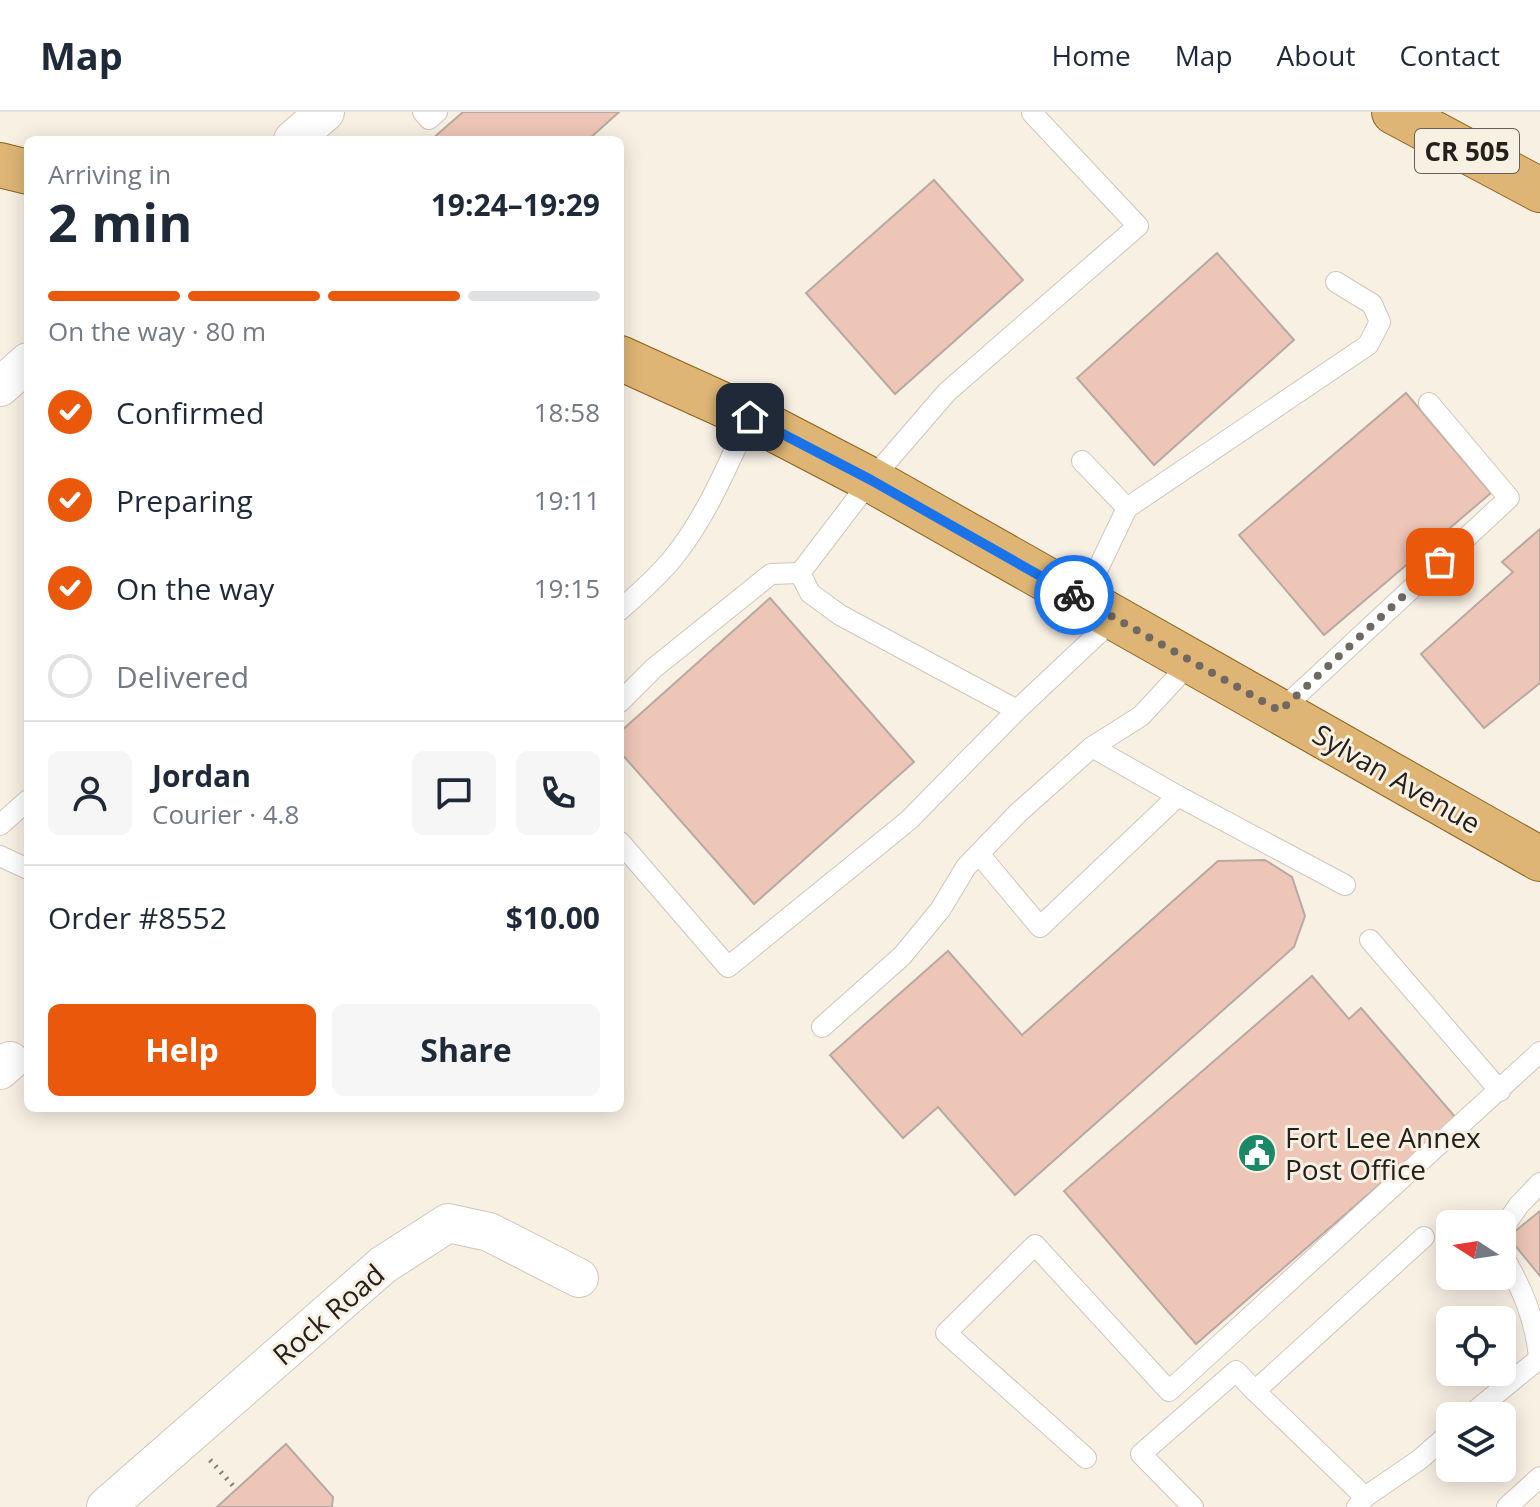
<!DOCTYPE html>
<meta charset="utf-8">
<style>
:root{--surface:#fff;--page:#f6f6f7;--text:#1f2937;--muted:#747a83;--line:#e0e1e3;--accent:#ea580c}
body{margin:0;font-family:"Open Sans",sans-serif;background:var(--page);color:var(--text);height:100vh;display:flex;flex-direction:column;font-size:30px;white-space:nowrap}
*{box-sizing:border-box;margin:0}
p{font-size:26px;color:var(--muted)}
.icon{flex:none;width:44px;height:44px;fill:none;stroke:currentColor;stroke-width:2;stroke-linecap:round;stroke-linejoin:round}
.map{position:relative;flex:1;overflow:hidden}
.panel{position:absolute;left:24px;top:24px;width:600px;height:976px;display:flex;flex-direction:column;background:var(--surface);border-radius:12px;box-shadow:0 4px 20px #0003}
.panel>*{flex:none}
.needle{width:52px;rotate:282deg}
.fabs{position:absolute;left:1436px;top:1098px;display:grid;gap:16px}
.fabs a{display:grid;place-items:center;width:80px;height:80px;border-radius:12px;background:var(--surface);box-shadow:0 4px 20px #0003;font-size:40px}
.pin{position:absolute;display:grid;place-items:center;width:68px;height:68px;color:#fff;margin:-34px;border-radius:16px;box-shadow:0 4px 12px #0006}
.courier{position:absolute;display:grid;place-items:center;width:80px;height:80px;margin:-40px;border:6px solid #1a73e8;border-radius:50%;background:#fff;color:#222;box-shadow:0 2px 10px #0007}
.overview em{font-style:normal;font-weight:700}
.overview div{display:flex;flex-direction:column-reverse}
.overview{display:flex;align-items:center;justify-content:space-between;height:136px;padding:0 24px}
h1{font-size:52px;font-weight:700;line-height:60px}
.bar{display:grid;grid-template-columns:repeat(4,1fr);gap:12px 8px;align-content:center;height:96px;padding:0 24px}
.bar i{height:10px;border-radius:6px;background:var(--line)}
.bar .current{background:var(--accent)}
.bar p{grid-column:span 4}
.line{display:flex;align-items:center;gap:20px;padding:0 24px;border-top:2px solid var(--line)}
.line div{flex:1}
.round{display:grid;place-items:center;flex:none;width:84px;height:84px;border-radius:12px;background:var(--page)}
ol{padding:0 24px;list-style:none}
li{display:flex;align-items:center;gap:24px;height:88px}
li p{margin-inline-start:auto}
li .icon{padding:8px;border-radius:50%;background:var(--accent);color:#fff;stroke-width:4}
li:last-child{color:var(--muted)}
li i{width:44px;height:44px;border:4px solid var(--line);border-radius:50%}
.primary-button{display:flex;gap:16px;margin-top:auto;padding:16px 24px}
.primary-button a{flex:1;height:92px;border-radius:12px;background:var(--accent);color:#fff;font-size:32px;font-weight:700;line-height:92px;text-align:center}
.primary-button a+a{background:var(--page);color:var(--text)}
header{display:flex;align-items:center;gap:48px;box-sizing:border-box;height:112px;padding:0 40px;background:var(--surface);border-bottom:2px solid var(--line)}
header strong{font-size:38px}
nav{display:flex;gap:44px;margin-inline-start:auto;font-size:28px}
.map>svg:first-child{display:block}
.building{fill:#eec6b7;stroke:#b8a9a3;stroke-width:2}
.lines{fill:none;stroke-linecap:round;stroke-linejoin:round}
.lane-casing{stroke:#cec6ba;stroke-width:22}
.street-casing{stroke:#cec6ba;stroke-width:40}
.primary-casing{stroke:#8f6119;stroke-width:46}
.path{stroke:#847f77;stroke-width:5;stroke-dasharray:2 6;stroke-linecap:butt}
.lane{stroke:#fff;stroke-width:20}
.street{stroke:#fff;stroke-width:38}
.primary{stroke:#deb574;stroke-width:44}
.done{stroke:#6f6962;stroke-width:8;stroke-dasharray:0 14.4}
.route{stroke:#1a73e8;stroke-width:10}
.labels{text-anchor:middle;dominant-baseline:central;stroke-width:6;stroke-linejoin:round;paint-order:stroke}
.shield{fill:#f9f0e4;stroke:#645f58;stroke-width:2}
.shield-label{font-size:26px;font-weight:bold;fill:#24211c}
.street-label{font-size:28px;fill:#24211c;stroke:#f9f0e4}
.poi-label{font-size:28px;fill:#24211c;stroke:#f9f0e4;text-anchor:start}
</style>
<header>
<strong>Map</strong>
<nav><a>Home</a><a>Map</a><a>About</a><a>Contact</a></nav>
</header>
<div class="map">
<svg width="1540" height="1395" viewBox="0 0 1540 1395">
<rect width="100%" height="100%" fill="#f9f0e4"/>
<g class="building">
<path d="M463 0H619L588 28H431Z"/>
<path d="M934 68 1023 168 895 282 806 181Z"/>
<path d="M1217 141 1294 228 1154 353 1077 266Z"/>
<path d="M1406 281 1491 381 1324 523 1239 423Z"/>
<path d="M1540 417V571L1484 616 1421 542 1513 460 1502 450Z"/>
<path d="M770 486 914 650 754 792 620 640V620Z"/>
<path d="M1265 748 1292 765 1305 804 1294 835 1015 1083 938 995 903 1026 830 943 948 839 1022 923 1218 749Z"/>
<path d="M1312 864 1349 907 1361 896 1456 1006 1196 1232 1064 1079Z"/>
<path d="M1540 1099V1164L1508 1125Z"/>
<path d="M286 1332 333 1385 332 1395H217Z"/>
</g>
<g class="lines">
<g class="lane-casing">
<g id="lane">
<path d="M423 0 429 7 437 0"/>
<path d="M1082 349 1127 396"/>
<path d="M800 461 810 481 840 503 1017 598"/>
<path d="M1083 488 1127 396 1368 233 1380 210 1372 192 1336 170"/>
<path d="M620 498C638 482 658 465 673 446 707 404 727 354 750 305"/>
<path d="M620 590 654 556 771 462 800 461 871 368 947 280 1138 114 1032 1"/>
<path d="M1280 599 1509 386 1429 291"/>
<path d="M1092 635 1178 684"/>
<path d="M0 713 28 688"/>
<path d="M620 730 728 855 909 708 1017 598 1115 506"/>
<path d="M979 742 1040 815 1178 684 1345 773"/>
<path d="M0 744 28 757"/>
<path d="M1370 828 1500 979"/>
<path d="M822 915 902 844 940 798 966 755 1018 701 1092 635 1141 604 1192 549"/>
<path d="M1502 1117 1519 1093 1540 1071"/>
<path d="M1502 1142C1522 1176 1535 1206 1539 1245"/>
<path d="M1255 1279 1365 1385"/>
<path d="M1469 1304 1540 1246"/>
<path d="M1086 1346 946 1221 1035 1133 1169 1279 1540 940"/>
<path d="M1193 1395 1141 1342 1236 1259 1255 1279 1424 1125"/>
<path d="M1357 1395 1365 1385 1419 1348 1450 1321"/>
<path d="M1507 1395 1540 1365"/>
</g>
</g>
<g class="street-casing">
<g id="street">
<path d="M293 28 325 0"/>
<path d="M0 275 28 250"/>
<path d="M0 958 10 949"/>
<path d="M106 1395 383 1153 448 1111 489 1120 579 1166"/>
</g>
</g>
<g class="primary-casing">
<g id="primary">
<path d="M1394 0 1540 78"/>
<path d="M0 53 28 60"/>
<path d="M620 246 750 305 871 368 1540 747"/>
</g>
</g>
<path class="path" d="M210 1348 236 1377"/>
<use href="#lane" class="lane"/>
<use href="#street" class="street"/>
<use href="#primary" class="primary"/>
</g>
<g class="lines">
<path class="done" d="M1074 483 1280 599 1440 450"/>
<path class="route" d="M750 305 871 368 1074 483"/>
</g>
<defs>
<g id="civic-disc" transform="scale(2)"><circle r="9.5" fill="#1b8866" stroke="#f9f0e4"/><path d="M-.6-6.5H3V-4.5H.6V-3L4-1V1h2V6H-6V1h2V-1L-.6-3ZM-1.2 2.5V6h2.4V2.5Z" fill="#fff"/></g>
</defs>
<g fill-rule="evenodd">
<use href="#civic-disc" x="1257" y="1041"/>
</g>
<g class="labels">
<rect class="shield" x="1415" y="17" width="104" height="44" rx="6"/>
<g class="shield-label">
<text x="1467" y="39">CR 505</text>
</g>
<g class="street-label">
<text transform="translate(1397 666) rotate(30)">Sylvan Avenue</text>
<text transform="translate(328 1202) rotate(-41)">Rock Road</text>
</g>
<g class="poi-label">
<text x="1285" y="1025">Fort Lee Annex<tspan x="1285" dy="32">Post Office</tspan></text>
</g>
</g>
</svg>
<div class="fabs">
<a><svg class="needle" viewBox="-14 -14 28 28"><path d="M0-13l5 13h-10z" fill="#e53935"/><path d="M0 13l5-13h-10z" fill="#747a83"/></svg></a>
<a><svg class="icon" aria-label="locate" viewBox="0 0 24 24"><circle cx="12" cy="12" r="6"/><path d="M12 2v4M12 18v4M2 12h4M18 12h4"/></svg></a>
<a><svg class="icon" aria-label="layers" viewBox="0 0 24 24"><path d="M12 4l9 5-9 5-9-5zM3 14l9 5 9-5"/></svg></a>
</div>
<div class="pin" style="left:1440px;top:450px;background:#ea580c"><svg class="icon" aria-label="bag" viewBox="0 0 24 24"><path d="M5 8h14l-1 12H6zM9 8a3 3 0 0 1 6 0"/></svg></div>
<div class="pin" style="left:750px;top:305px;background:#1f2937"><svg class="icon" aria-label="home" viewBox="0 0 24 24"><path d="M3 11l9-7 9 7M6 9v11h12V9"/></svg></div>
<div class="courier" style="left:1074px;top:483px"><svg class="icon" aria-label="bike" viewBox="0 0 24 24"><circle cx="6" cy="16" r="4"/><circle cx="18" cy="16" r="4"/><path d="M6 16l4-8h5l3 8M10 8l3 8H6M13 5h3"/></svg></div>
<section class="panel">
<div class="overview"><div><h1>2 min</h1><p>Arriving in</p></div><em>19:24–19:29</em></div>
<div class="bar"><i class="current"></i><i class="current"></i><i class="current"></i><i></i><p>On the way · 80 m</p></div>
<ol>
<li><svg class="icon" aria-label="check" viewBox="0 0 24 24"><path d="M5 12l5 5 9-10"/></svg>Confirmed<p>18:58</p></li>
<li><svg class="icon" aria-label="check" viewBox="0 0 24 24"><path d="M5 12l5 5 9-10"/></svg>Preparing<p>19:11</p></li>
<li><svg class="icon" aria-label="check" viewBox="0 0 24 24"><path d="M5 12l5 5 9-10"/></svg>On the way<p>19:15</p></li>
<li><i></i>Delivered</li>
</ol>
<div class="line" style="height:144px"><a class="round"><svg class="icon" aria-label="person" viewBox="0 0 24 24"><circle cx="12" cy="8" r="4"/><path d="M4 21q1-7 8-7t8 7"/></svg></a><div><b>Jordan</b><p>Courier · 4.8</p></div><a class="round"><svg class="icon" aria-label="chat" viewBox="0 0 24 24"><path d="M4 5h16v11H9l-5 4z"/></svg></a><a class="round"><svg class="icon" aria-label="phone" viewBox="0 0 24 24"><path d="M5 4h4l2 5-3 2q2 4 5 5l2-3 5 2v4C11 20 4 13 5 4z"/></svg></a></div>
<div class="line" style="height:104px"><div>Order #8552</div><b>$10.00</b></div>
<div class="primary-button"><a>Help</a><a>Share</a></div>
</section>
</div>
